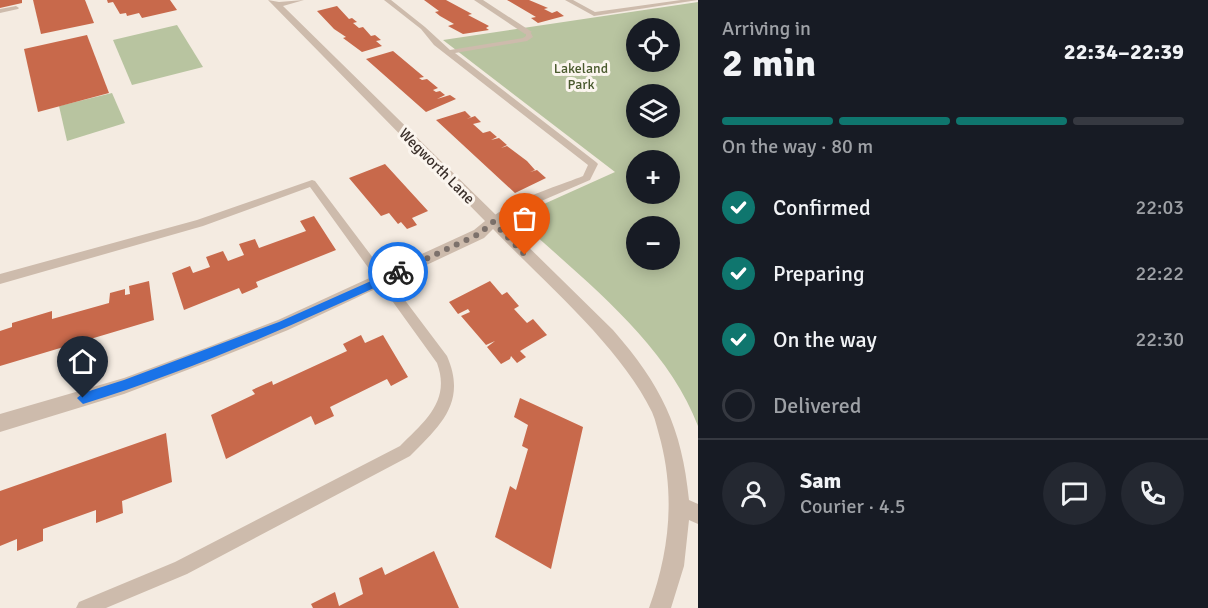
<!DOCTYPE html>
<meta charset="utf-8">
<style>
:root{--surface:#171b24;--page:#242831;--text:#f1f3f6;--muted:#9ea1a6;--line:#363941;--accent:#0f766e}
body{margin:0;font-family:Signika,sans-serif;background:var(--page);color:var(--text);height:100vh;display:flex;flex-direction:column;font-size:22px;white-space:nowrap}
*{box-sizing:border-box;margin:0}
p{font-size:20px;color:var(--muted)}
.icon{flex:none;width:33px;height:33px;fill:none;stroke:currentColor;stroke-width:2;stroke-linecap:round;stroke-linejoin:round}
.map{position:relative;flex:1;overflow:hidden}
.details{display:flex;flex-direction:column;background:var(--surface);width:510px}
.details>*{flex:none}
.fabs{position:absolute;left:626px;top:18px;display:grid;gap:12px}
.fabs a{display:grid;place-items:center;width:54px;height:54px;border-radius:50%;background:var(--surface);box-shadow:0 3px 15px #0003;font-size:30px}
.pin{position:absolute;display:grid;place-items:center;width:51px;height:51px;color:#fff;margin:-62px -26px;border-radius:50% 50% 50% 0;rotate:-45deg;box-shadow:0 0 6px #0007}
.pin .icon{rotate:45deg}
.courier{position:absolute;display:grid;place-items:center;width:60px;height:60px;margin:-30px;border:4px solid #1a73e8;border-radius:50%;background:#fff;color:#222;box-shadow:0 2px 8px #0007}
.headline em{font-style:normal;font-weight:700}
.headline div{display:flex;flex-direction:column-reverse}
.headline{display:flex;align-items:center;justify-content:space-between;height:102px;padding:0 24px}
h1{font-size:39px;font-weight:700;line-height:45px}
.bar{display:grid;grid-template-columns:repeat(4,1fr);gap:9px 6px;align-content:center;height:72px;padding:0 24px}
.bar i{height:8px;border-radius:4px;background:var(--line)}
.bar .selected{background:var(--accent)}
.bar p{grid-column:span 4}
.line{display:flex;align-items:center;gap:15px;padding:0 24px;border-top:2px solid var(--line)}
.line div{flex:1}
.round{display:grid;place-items:center;flex:none;width:63px;height:63px;border-radius:32px;background:var(--page)}
ol{padding:0 24px;list-style:none}
li{display:flex;align-items:center;gap:18px;height:66px}
li p{margin-inline-start:auto}
li .icon{padding:6px;border-radius:50%;background:var(--accent);color:#fff;stroke-width:4}
li:last-child{color:var(--muted)}
li i{width:33px;height:33px;border:3px solid var(--line);border-radius:50%}
main{display:flex;flex:1;min-height:0}
.map>svg:first-child{display:block}
.green{fill:#b8c4a0;fill-rule:evenodd}
.building{fill:#c8694b}
.lines{fill:none;stroke-linecap:round;stroke-linejoin:round}
.lane{fill:#cdbbac;fill-rule:evenodd}
.street{fill:#cdbbac;fill-rule:evenodd}
.route{fill:#1a73e8}
.done{stroke:#7c716b;stroke-width:6;stroke-dasharray:0 10.8}
.labels{text-anchor:middle;dominant-baseline:central;stroke-width:6;stroke-linejoin:round;paint-order:stroke}
.far-park-label{font-size:14px;fill:#4a5a2e;stroke:#fbf5ee}
.street-label{font-size:15px;fill:#3b302b;stroke:#fbf5ee}
</style>
<main>
<div class="map">
<svg width="698" height="608" viewBox="0 0 698 608">
<rect width="100%" height="100%" fill="#f4ebe1"/>
<g class="green">
<path d="M698 2V426C666 341 580 277 515 217L615 172 443 40ZM636 28H669V62H636ZM636 94H669V128H636ZM636 160H669V194H636ZM636 226H669V260H636Z"/>
<path d="M177 25 203 67 132 85 113 40Z"/>
<path d="M112 93 125 123 67 141 59 106Z"/>
</g>
<g class="building">
<path d="M0 0H22V3L0 8Z"/>
<path d="M33 0H85L94 23 41 34Z"/>
<path d="M107 0H170L177 10 142 18 139 13 127 16 126 13 120 14 113 2 108 3Z"/>
<path d="M424 0H446L472 14 468 15 489 26 486 28 489 30 463 34 448 26 454 24 440 16 435 12 439 11Z"/>
<path d="M507 0H529L548 8 544 9 552 13 557 11 564 16 538 23 531 18 536 17Z"/>
<path d="M337 6 349 19 352 18 357 22 353 23 359 28 363 27 371 36 375 35 381 40 376 41 382 46 362 52 343 38 346 37 334 29 317 11Z"/>
<path d="M87 35 109 93 38 112 24 49Z"/>
<path d="M393 51 424 77 419 78 422 80 427 79 438 88 433 90 436 92 440 91 445 95 437 99 450 95 456 99 426 112 366 59Z"/>
<path d="M465 111 471 117 467 119 475 116 481 122 473 124 483 133 490 131 497 137 491 140 499 138 507 145 501 148 507 146 527 161 535 170 530 172 537 170 546 178 515 193 436 120Z"/>
<path d="M385 164 428 211 412 218 417 225 407 229 401 222 398 224 389 213 381 216 349 178Z"/>
<path d="M314 216 336 250 256 282 258 287 242 294 239 288 184 310 172 273 190 266 193 273 210 267 206 257 223 251 228 261 244 255 239 244 255 239 259 248 306 231 300 221Z"/>
<path d="M149 281 154 320 0 366V331L12 327V323L52 311V319L109 303 110 293 125 289V295L130 294 129 286Z"/>
<path d="M490 281 502 295 507 292 519 306 514 309 527 323 533 319 547 335 520 351 526 357 517 363 511 356 510 359 501 364 487 347 495 341 486 345 461 316 470 312 468 309 458 314 449 302Z"/>
<path d="M361 335 365 343 383 335 408 377 391 386 387 379 330 407 334 416 315 425 311 416 226 459 211 415 255 394 252 390 272 381 273 385 347 351 343 344Z"/>
<path d="M520 398 583 427 551 569 495 537 510 486 516 490 528 449 522 446 528 425 514 417Z"/>
<path d="M166 433 172 482 122 501 123 513 96 523V510L43 529V541L17 551V539L0 546V491Z"/>
<path d="M434 551 459 608H313L311 604 335 592 339 606 363 594 359 578 382 567 385 575Z"/>
</g>
<g class="lines">
<g class="lane">
<path d="M384 0H391L425 27 450 50 523 38 526 36V31H530L533 37 527 41 455 53 596 162 598 164 590 180 511 214 497 225H489L488 222C503 202 559 186 583 176L588 165 434 45 421 29Z"/>
<path d="M565 0H573L595 12 681 0H698L594 16Z"/>
<path d="M16 6 19 8 18 9 0 13V9Z"/>
<path d="M312 180 315 181 447 356C467 402 441 425 410 456L187 574 106 608H76L79 602 175 562 400 446C425 421 451 401 437 363L310 187 203 226 0 284V274L197 220Z"/>
</g>
<g class="street">
<path d="M268 0 279 2 304 0 283 6 613 330C661 385 682 427 689 500L698 504V524L689 520 684 566 671 608H649C669 553 675 499 661 442 658 432 656 421 652 412 620 346 544 282 493 229L484 238 288 330 216 359 124 394 0 432V414L124 378 208 347 278 320 474 230 485 221Z"/>
<path d="M474 0H483L532 32 525 34Z"/>
</g>
</g>
<path class="route" d="M398 269 402 270V275C298 323 193 370 83 404L77 398 83 393 124 380 279 322Z"/>
<g class="lines">
<path class="done" d="M398 272 479 234 493 222 525 255"/>
</g>
<g class="labels">
<g class="far-park-label">
<text x="581" y="68">Lakeland<tspan x="581" dy="16">Park</tspan></text>
</g>
<g class="street-label">
<text transform="translate(437 166) rotate(45)">Wegworth Lane</text>
</g>
</g>
</svg>
<div class="fabs">
<a><svg class="icon" aria-label="locate" viewBox="0 0 24 24"><circle cx="12" cy="12" r="6"/><path d="M12 2v4M12 18v4M2 12h4M18 12h4"/></svg></a>
<a><svg class="icon" aria-label="layers" viewBox="0 0 24 24"><path d="M12 4l9 5-9 5-9-5zM3 14l9 5 9-5"/></svg></a>
<a>+</a>
<a>−</a>
</div>
<div class="pin" style="left:525px;top:255px;background:#ea580c"><svg class="icon" aria-label="bag" viewBox="0 0 24 24"><path d="M5 8h14l-1 12H6zM9 8a3 3 0 0 1 6 0"/></svg></div>
<div class="pin" style="left:83px;top:398px;background:#1f2937"><svg class="icon" aria-label="home" viewBox="0 0 24 24"><path d="M3 11l9-7 9 7M6 9v11h12V9"/></svg></div>
<div class="courier" style="left:398px;top:272px"><svg class="icon" aria-label="bike" viewBox="0 0 24 24"><circle cx="6" cy="16" r="4"/><circle cx="18" cy="16" r="4"/><path d="M6 16l4-8h5l3 8M10 8l3 8H6M13 5h3"/></svg></div>
</div>
<section class="details">
<div class="headline"><div><h1>2 min</h1><p>Arriving in</p></div><em>22:34–22:39</em></div>
<div class="bar"><i class="selected"></i><i class="selected"></i><i class="selected"></i><i></i><p>On the way · 80 m</p></div>
<ol>
<li><svg class="icon" aria-label="check" viewBox="0 0 24 24"><path d="M5 12l5 5 9-10"/></svg>Confirmed<p>22:03</p></li>
<li><svg class="icon" aria-label="check" viewBox="0 0 24 24"><path d="M5 12l5 5 9-10"/></svg>Preparing<p>22:22</p></li>
<li><svg class="icon" aria-label="check" viewBox="0 0 24 24"><path d="M5 12l5 5 9-10"/></svg>On the way<p>22:30</p></li>
<li><i></i>Delivered</li>
</ol>
<div class="line" style="height:108px"><a class="round"><svg class="icon" aria-label="person" viewBox="0 0 24 24"><circle cx="12" cy="8" r="4"/><path d="M4 21q1-7 8-7t8 7"/></svg></a><div><b>Sam</b><p>Courier · 4.5</p></div><a class="round"><svg class="icon" aria-label="chat" viewBox="0 0 24 24"><path d="M4 5h16v11H9l-5 4z"/></svg></a><a class="round"><svg class="icon" aria-label="phone" viewBox="0 0 24 24"><path d="M5 4h4l2 5-3 2q2 4 5 5l2-3 5 2v4C11 20 4 13 5 4z"/></svg></a></div>
</section>
</main>
